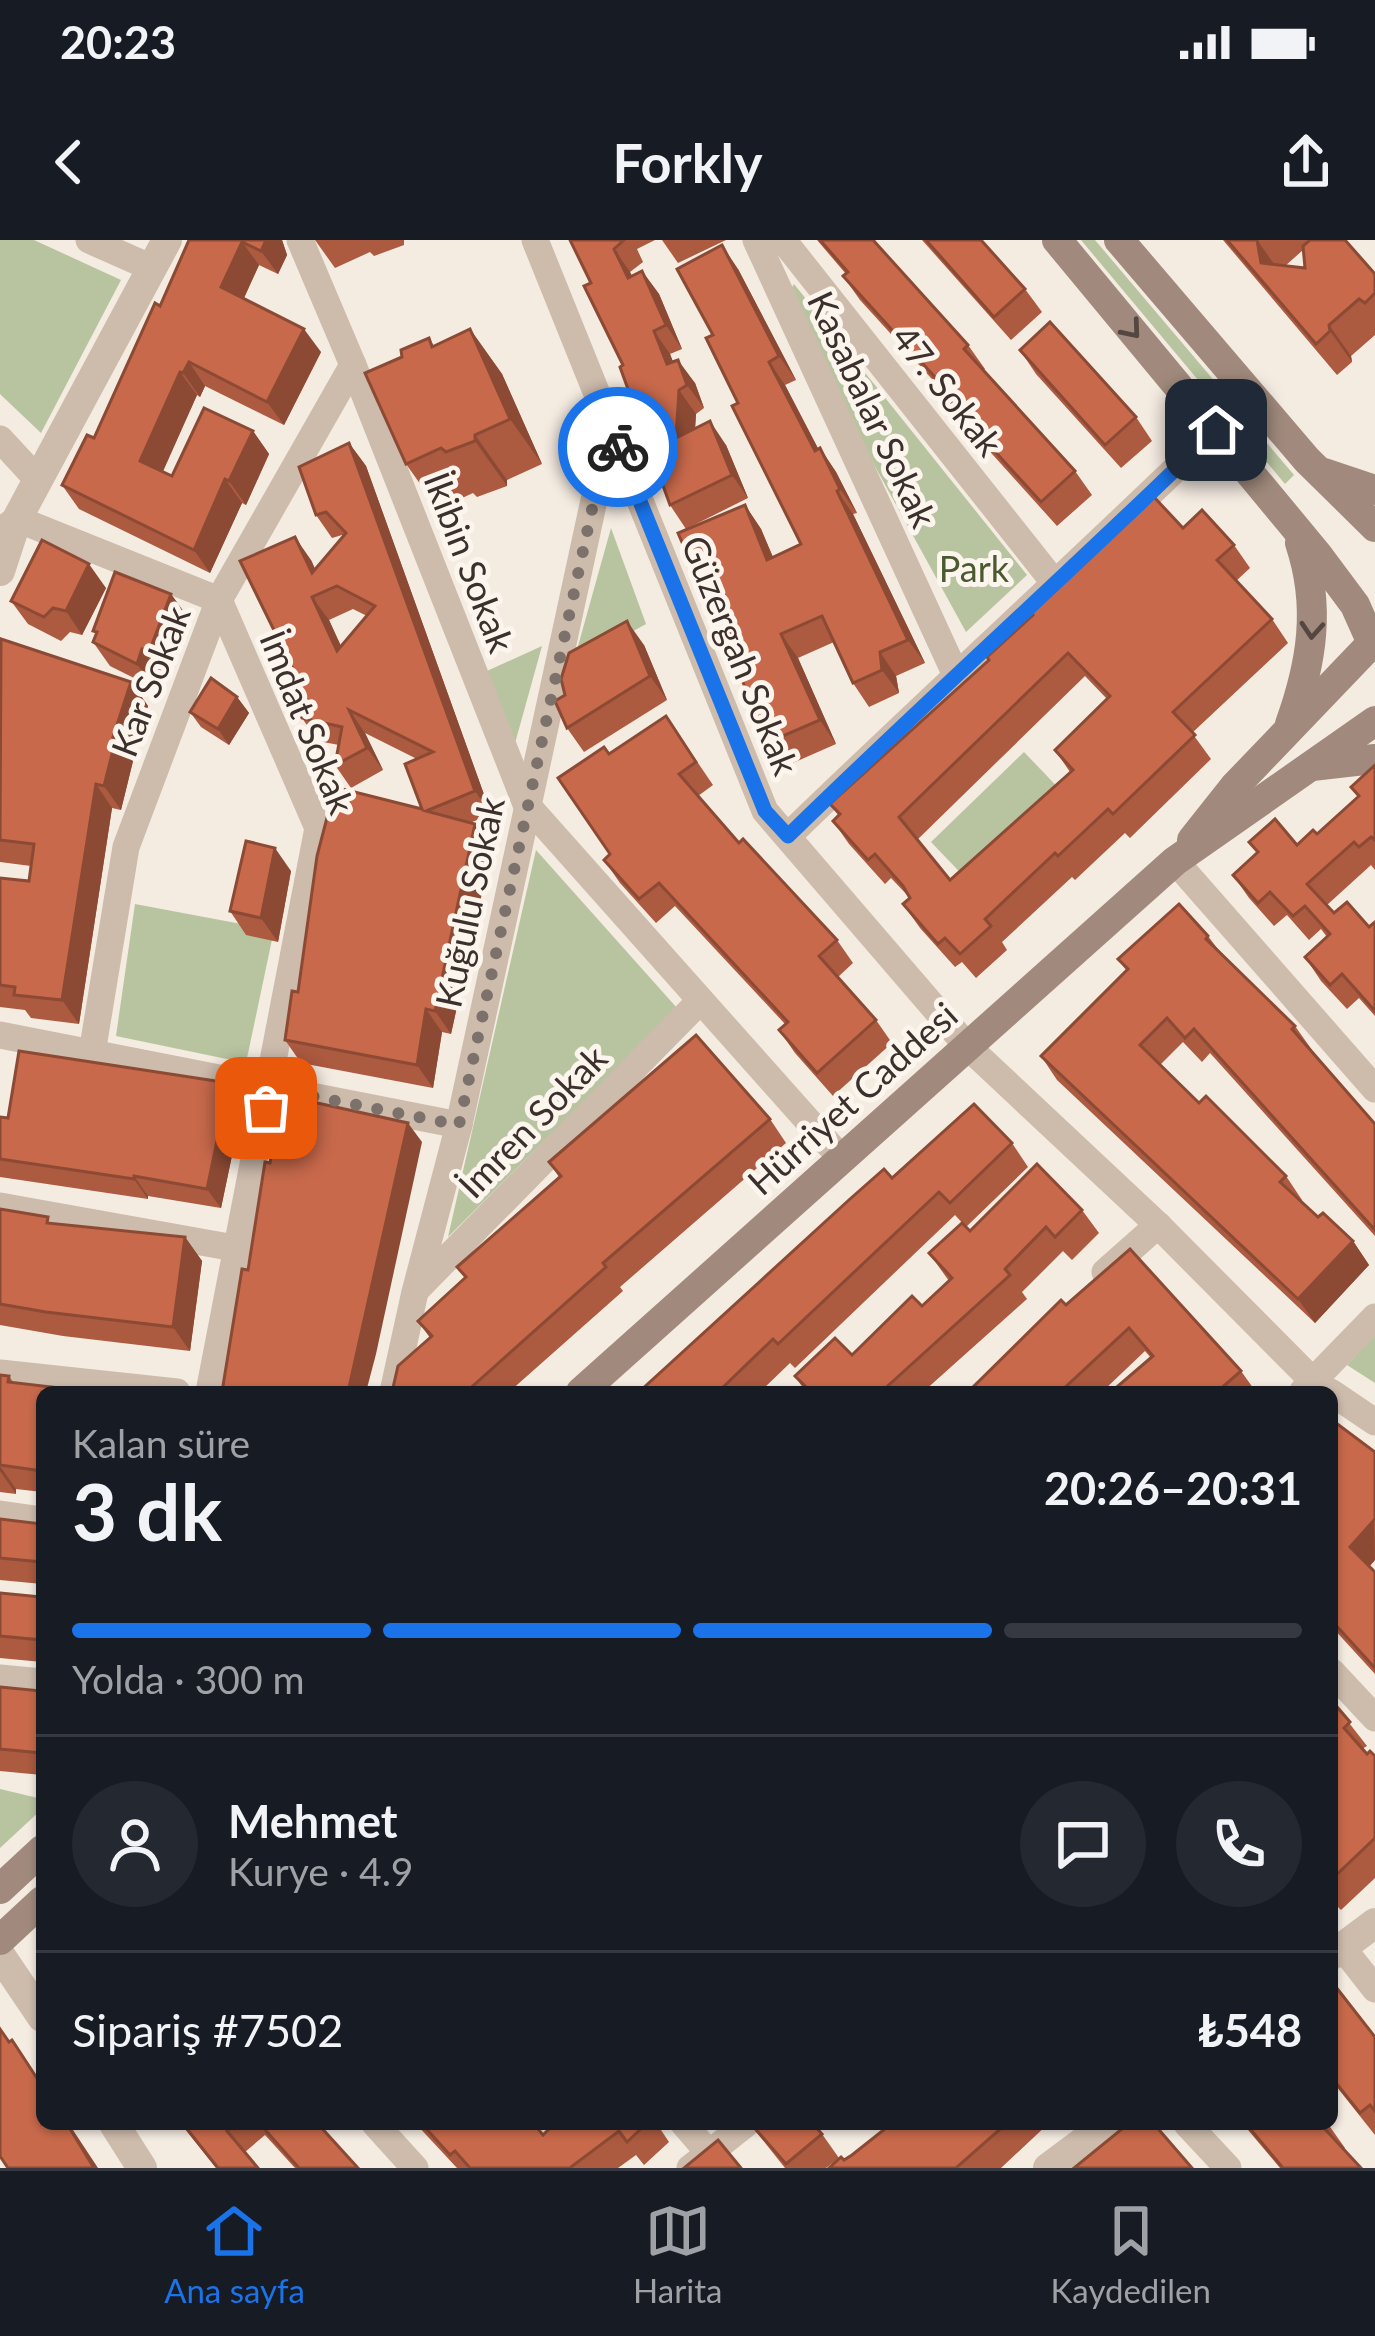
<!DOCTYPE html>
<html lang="tr">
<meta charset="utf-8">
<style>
:root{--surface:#171b24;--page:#242831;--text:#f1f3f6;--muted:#9ea1a6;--line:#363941;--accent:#1a73e8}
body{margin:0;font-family:Lato,sans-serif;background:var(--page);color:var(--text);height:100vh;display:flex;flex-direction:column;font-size:45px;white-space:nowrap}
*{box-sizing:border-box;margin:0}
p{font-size:39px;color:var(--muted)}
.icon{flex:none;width:66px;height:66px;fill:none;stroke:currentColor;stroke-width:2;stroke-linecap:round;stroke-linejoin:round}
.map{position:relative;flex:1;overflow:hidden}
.panel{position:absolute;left:36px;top:1146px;width:1302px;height:744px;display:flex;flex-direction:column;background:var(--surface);border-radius:18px;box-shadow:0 3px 9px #0004}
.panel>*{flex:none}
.pin{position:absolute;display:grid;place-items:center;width:102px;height:102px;color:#fff;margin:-51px;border-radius:24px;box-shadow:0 6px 18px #0006}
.courier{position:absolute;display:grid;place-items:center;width:120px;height:120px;margin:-60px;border:9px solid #1a73e8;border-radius:50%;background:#fff;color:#222;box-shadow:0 3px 15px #0007}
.overview em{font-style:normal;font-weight:700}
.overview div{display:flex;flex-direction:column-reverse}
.overview{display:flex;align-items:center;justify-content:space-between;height:204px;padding:0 36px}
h1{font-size:78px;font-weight:700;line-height:90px}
.bar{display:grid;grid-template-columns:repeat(4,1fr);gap:18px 12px;align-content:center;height:144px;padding:0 36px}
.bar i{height:15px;border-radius:9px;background:var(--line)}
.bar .active{background:var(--accent)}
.bar p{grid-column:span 4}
.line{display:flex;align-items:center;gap:30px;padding:0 36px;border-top:3px solid var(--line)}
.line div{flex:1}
.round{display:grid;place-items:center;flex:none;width:126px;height:126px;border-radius:63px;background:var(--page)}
.status{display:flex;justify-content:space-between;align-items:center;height:84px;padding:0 60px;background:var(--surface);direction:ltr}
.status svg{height:33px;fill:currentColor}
header{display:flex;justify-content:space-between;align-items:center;height:156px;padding:0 36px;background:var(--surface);font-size:54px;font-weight:700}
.dock{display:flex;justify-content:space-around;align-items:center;height:168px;border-top:3px solid var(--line);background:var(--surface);font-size:33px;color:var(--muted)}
.dock a{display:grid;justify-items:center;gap:6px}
.dock .active{color:var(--accent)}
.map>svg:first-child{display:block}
.green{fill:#b8c4a0}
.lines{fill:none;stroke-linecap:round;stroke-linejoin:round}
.minor{stroke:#cdbbac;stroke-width:27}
.tertiary{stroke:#cdbbac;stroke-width:30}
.secondary{stroke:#a18a7d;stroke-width:30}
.wall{fill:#ac5a40;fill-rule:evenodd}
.shaded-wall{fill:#8c4a34}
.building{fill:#c8694b;stroke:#8c4a34;stroke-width:3;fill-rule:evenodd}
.oneway{stroke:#544640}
.done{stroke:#7c716b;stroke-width:12;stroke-dasharray:0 21.6}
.route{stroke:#1a73e8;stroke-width:15}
.labels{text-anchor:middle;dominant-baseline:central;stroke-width:10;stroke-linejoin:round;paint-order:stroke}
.street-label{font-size:36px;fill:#3b302b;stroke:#fbf5ee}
.park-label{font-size:36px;fill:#4a5a2e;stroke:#fbf5ee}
</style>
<div class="status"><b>20:23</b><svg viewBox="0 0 49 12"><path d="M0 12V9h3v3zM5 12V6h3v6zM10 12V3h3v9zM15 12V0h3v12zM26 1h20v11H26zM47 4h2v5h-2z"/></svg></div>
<header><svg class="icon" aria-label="back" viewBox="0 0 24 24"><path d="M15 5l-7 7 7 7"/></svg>Forkly<svg class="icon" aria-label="share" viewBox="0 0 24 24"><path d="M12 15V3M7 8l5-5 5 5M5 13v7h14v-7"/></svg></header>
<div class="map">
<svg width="1375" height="1928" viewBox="0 0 1375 1928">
<rect width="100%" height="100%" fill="#f4ebe1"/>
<g class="green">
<path d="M0 0H34L121 40 41 193 0 154Z"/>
<path d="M1081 0H1095L1294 235 1285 244Z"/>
<path d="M794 44 1027 335 966 392 833 150 787 55Z"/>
<path d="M611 288 646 384 573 424Z"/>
<path d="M542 406 512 514 478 435Z"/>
<path d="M1024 512 1069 559 975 648 931 602Z"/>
<path d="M536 610 677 768 448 997Z"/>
<path d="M135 664 274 690 246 823 116 796Z"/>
<path d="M1375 1095V1143L1347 1125Z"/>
<path d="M0 1549 42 1559V1569L0 1608Z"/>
</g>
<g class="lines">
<g class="minor">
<path d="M89 0 152 28"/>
<path d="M300 0 353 125 526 564 842 919"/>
<path d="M535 0 765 571 968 807 1158 985 1313 1141 1330 1152"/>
<path d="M756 0 955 433"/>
<path d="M783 0 1057 346"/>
<path d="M0 199 38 240"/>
<path d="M3 289 17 279 219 360 318 588 209 1152"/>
<path d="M788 596C929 459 1075 327 1216 190"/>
<path d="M1175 621 1375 849"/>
<path d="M0 795 459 885"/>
<path d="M92 813 126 607 219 360 353 125"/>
<path d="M0 966 240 1009"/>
<path d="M1105 1032 1158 985"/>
<path d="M417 1049 700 761"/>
<path d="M0 1133 177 1152"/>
<path d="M1303 1151 1375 1077"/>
<path d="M393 1152 415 1052 459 885 610 186"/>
<path d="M1332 1153 1375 1182"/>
<path d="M0 1274 42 1280"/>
<path d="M1332 1432 1375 1478"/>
<path d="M0 1438 42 1442"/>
<path d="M1342 1707 1375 1749"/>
<path d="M375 1884 415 1928"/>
<path d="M684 1884 709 1913"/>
<path d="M1187 1884 1228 1928"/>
<path d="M690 1928 746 1884"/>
</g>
<g class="tertiary">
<path d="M0 331 17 279 167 0"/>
<path d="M0 1715 42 1777"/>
<path d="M1332 1715 1375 1683"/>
<path d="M114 1884 142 1928"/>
<path d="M1048 1928 1107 1884"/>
</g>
<g class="secondary">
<path d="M1057 0 1317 314 1355 365 1372 403 1234 547 1192 600"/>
<path d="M1119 0 1307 220 1375 287"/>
<path d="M1324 233 1375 250"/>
<path d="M1290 484C1312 423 1321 366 1300 303"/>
<path d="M1312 526 1375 519"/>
<path d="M581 1152 1175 621 1375 481"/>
<path d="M0 1649 42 1610"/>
<path d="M0 1700 42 1661"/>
</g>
</g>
<g class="wall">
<path d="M189 0H282L287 15 278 34 259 25 244 58 321 112 284 185 205 146 200 157 197 155 162 232 172 236 253 191 269 214 246 265 242 263 210 333 79 269 62 245 94 198 160 66Z"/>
<path d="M315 0H404V5L374 16 370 12 335 28Z"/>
<path d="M570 0H655L637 9 643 22 630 32 632 36 642 31 659 54 682 109 670 114 673 122 695 143 704 168 696 174 695 188 726 205 748 258 686 289 670 265 623 125 591 43Z"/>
<path d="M662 0H726L678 23Z"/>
<path d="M817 0H875L881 9 968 105 985 129 984 130 1075 231 1092 255 1057 286 966 185 950 162 951 160 860 60 843 36 846 34Z"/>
<path d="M922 0H981L1025 49 1042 72 1011 100Z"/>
<path d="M1223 0H1345L1375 34V95L1351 116 1352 122 1337 135ZM1303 10 1305 28 1285 26Z"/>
<path d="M738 29 796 140 785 145 818 209 820 208 836 232 857 273 853 274 925 423 896 436 899 453 869 467 853 443 834 402 798 418 836 504 786 526 769 502 745 265 761 289 773 317 801 304 738 163Z"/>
<path d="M470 89 502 134 542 224 507 240V246L477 257 473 253 438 269 406 224 402 117 429 98 434 106Z"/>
<path d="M1020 110 1136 177 1152 201 1121 228 1036 134Z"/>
<path d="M349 203 366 226 491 574 470 583 492 607 451 794 442 792 433 848 301 823 285 800 298 752 422 569 417 519 365 493 383 530 351 548 335 525 339 505 318 501 302 478 295 433 311 320 315 329 343 296 342 295 332 298 316 275ZM353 369 367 376 341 406 329 380Z"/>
<path d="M1183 288 1234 305 1250 328 1236 341 1272 379 1288 403 1192 493 1211 519 1130 598 1125 593 1075 640 1072 637 1002 702 1007 710 976 738 962 722 955 727 920 688 903 664 910 658 891 638 885 644 849 604 833 581 838 575 830 564ZM1085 436 1107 459 1055 510 1070 532 950 640 917 600Z"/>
<path d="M106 348 82 395 70 392 61 401 28 384 11 361Z"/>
<path d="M171 354 188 378 165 436 159 433 154 448 110 426 93 402 96 394 93 391Z"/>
<path d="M0 401 131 442 148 466 130 518 133 521 121 570 112 568 79 784 31 778 25 770 0 767V638L29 641 31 626 0 622Z"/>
<path d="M644 405 667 460 584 512 567 488 565 455Z"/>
<path d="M237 457 249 473 229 505 201 487 190 472Z"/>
<path d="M666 476 713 545 698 556 739 603 837 700 853 723 838 737 876 780 892 803 833 856 795 813 779 790 785 784 675 666 656 683 620 643 604 620 610 614 609 514Z"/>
<path d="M1375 525V630L1371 625 1327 665 1334 673 1369 687 1375 682V776L1359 758 1347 769 1321 741 1305 717 1327 697 1321 689 1309 700 1287 675 1274 686 1249 658 1233 635 1257 613 1249 602 1297 605 1317 594 1358 557 1351 547Z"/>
<path d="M291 631 278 702 246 695 230 671Z"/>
<path d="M1208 696 1220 712 1295 786 1312 810 1310 811 1375 884V996L1210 813 1202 822 1183 802 1160 825 1199 863 1286 936 1302 960 1301 961 1318 977 1353 1001 1369 1025 1315 1083 1057 840 1041 816 1126 730 1118 719Z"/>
<path d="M243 863 221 968 148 956V959L0 937V877L8 878Z"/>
<path d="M770 879 786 903 620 1047 623 1051 509 1152H392L430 1098 418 1081 465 1038 457 1027 559 937 549 922Z"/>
<path d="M1012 903 1028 927 966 987 955 975 795 1128 790 1123 760 1152H639L892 938Z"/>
<path d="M0 969 53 984 185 997 202 1021 190 1111 63 1096 0 1085Z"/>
<path d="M1082 970 1099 993 1072 1020 1063 1011 1022 1052 1027 1059 923 1152H799L803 1148 795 1136 852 1115 922 1066 949 1041 929 1013 970 991Z"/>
<path d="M1066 1065 1241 1131 1256 1152H1111L1151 1118 1145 1111 1102 1152H968Z"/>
<path d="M0 1135 9 1136 13 1142 69 1149 71 1152H42V1252L16 1249V1254L0 1252Z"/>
<path d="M1332 1180 1375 1212V1320L1369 1327 1375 1332V1434L1332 1387Z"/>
<path d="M0 1279 42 1284V1344L0 1340Z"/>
<path d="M0 1353 42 1357V1422L0 1418Z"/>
<path d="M0 1447 42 1451V1535L0 1531Z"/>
<path d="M1332 1461 1367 1506 1362 1509 1367 1514 1375 1516V1638L1341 1670 1338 1667 1332 1672Z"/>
<path d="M1332 1742 1375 1797V1895L1332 1841Z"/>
<path d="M181 1884H321L331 1898 358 1928H295L265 1895 245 1912 258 1928H216Z"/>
<path d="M416 1884H534L543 1895 554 1884H657L669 1902 644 1925 636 1915 618 1928H457Z"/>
<path d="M750 1884 822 1894 839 1918 826 1928H785Z"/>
<path d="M891 1884H1048L1001 1928H829L844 1920Z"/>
<path d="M1243 1884H1328L1345 1908 1343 1909 1361 1928H1280Z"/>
</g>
<g class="shaded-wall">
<path d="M266 0H282L287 15 278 34 261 11Z"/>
<path d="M1257 0 1279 31 1261 23Z"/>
<path d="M242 2 259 25 238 71 221 47Z"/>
<path d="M722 5 738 29 796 140 779 116Z"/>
<path d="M614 9 630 32 644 62 628 38Z"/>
<path d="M642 31 659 54 682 109 666 85Z"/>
<path d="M1329 85 1351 116 1352 122 1330 91Z"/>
<path d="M304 89 321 112 284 185 267 162Z"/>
<path d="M470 89 502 134 542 224 510 179Z"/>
<path d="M654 91 670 114 683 148 667 124Z"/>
<path d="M678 120 695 143 704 168 687 145Z"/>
<path d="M189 122 205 146 200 157 183 133Z"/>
<path d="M769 122 785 145 832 235 815 211Z"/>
<path d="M180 132 197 155 157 245 140 221Z"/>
<path d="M679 150 696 174 693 221 676 198Z"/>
<path d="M710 181 726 205 748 258 732 235Z"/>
<path d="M253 191 269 214 246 265 229 241Z"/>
<path d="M475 195 507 240V246L475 201Z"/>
<path d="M349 203 366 226 491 574 475 551Z"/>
<path d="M820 208 836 232 857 273 840 249Z"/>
<path d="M225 239 242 263 210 333 194 310Z"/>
<path d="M837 251 853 274 925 423 908 400Z"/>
<path d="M745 265 761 289 784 344 767 320Z"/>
<path d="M295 297 311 320 325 351 312 333Z"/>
<path d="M89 324 106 348 82 395 66 371Z"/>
<path d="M171 354 188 378 165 436 149 412Z"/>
<path d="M312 357 329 380 353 433 337 411Z"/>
<path d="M627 381 644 405 667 460 650 436Z"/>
<path d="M781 394 798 418 836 504 820 480Z"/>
<path d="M142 409 159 433 154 448 137 424Z"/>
<path d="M880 412 896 436 899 453 882 430Z"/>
<path d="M131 442 148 466 130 518 133 521 121 570 104 546 113 497Z"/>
<path d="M237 457 249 473 229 505 218 489Z"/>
<path d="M349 470 365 493 383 530 367 508Z"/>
<path d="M96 544 112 568 79 784 62 760Z"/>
<path d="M475 584 492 607 451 794 435 771Z"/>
<path d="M275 608 291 631 278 702 261 678Z"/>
<path d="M426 769 442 792 433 848 417 825Z"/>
<path d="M229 843 243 863 221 968 207 949Z"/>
<path d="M408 883 422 902 376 1114 366 1152H348Z"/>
<path d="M134 936 148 956V959L134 939Z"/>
<path d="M185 997 202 1021 190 1111 173 1087Z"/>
<path d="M1353 1001 1369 1025 1315 1083 1298 1059Z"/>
<path d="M0 1226 16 1249V1254L0 1231Z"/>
<path d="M1374 1279 1375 1320 1366 1330 1350 1307Z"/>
<path d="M67 1884H69L98 1928H94Z"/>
</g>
<g class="building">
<path d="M189 0H266L261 11 242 2 221 47 304 89 267 162 189 122 183 133 180 132 140 221 172 236 204 168 253 191 229 241 225 239 194 310 62 245 87 195 94 198 155 63 160 66Z"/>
<path d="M570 0H624L614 9 628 38 642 31 666 85 654 91 667 124 678 120 687 145 679 150 676 198 710 181 732 235 670 265 620 127 623 125 584 46 591 43Z"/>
<path d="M820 0H873L968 105 964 109 1075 231 1041 262 950 162 954 158 843 36 848 32Z"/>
<path d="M926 0H981L1025 49 994 77Z"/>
<path d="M1227 0H1257L1261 23 1305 28 1303 6 1310 0H1345L1375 34V53L1365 63 1359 59 1329 85 1330 91 1316 104Z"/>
<path d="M722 5 779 116 769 122 815 211 820 208 840 249 837 251 908 400 880 412 882 430 853 443 822 376 781 394 820 480 769 502 678 293 745 265 767 320 801 304 732 166 738 163 706 98 713 95 677 29Z"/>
<path d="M1050 82 1136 177 1105 205 1020 110Z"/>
<path d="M470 89 510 179 475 195V201L446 212 441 208 406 224 365 133 402 117 401 110 429 98 432 107Z"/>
<path d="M349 203 475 551 426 571 475 584 435 771 426 769 417 825 285 800 292 751 298 752 317 616 335 547 422 569 405 524 433 512 349 470 367 508 335 525 342 487 302 478 284 438 295 433 240 321 295 297 312 333 346 293 326 272 316 275 299 227ZM337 346 375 366 337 411 312 357Z"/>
<path d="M1153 256 1183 288 1202 270 1234 305 1217 320 1272 379 1173 472 1195 495 1113 574 1108 569 1058 616 1055 613 985 679 991 686 960 714 945 698 938 704 903 664 910 658 903 646 875 614 868 620 833 581 840 574 830 564 989 420 987 417 1033 375 1030 371ZM1068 413 1110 456 1055 510 1073 530 950 640 899 577Z"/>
<path d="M42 300 89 324 66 371 53 368 44 377 11 361Z"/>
<path d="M115 332 171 354 149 412 142 409 137 424 93 402 97 392 93 391Z"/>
<path d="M627 381 650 436 567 488 555 461 565 455 561 439 569 413Z"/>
<path d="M1 399 131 442 113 497 116 498 104 546 96 544 62 760 14 755 15 747 0 745V638L29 641 34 604 0 600Z"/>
<path d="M211 438 237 457 218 489 190 472Z"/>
<path d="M666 476 696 522 679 534 739 603 743 599 837 700 819 716 876 780 817 833 779 790 788 782 659 643 639 659 604 620 610 614 558 538 604 507 609 514Z"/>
<path d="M1375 525V600L1371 597 1359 607 1354 602 1307 644 1334 673 1347 662 1369 687 1375 682V771L1342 734 1330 745 1305 717 1330 694 1305 666 1293 676 1270 652 1258 663 1233 635 1258 612 1249 602 1275 579 1297 605 1313 590 1317 594 1359 556 1351 547Z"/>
<path d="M246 601 275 608 261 678 230 671Z"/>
<path d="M1179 664 1208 696 1206 699 1295 786 1292 789 1375 884V990L1194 789 1185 798 1167 778 1140 805 1199 863 1206 856 1286 936 1280 942 1318 977 1323 973 1353 1001 1298 1059 1041 816 1128 729 1118 719Z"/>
<path d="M696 795 770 879 603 1023 606 1027 466 1152H392L398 1126 432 1096 418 1081 466 1037 457 1027 561 936 549 922Z"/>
<path d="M19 811 229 843 207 949 134 936V939L0 919V877L8 878Z"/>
<path d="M281 855 408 883 348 1152H222L242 1029 248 1030 265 922 270 923Z"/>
<path d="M974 864 1012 903 950 963 939 952 778 1104 773 1099 718 1152H639L850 959 884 929 892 938Z"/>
<path d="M1037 924 1082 970 1055 997 1046 987 1005 1029 1010 1035 881 1152H799L805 1146 795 1136 835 1098 852 1115 912 1056 922 1066 952 1038 929 1013 962 983 970 991Z"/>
<path d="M0 969 48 977 47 983 185 997 173 1087 46 1072 0 1064Z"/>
<path d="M1130 1009 1241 1131 1217 1152H1111L1153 1116 1129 1088 1060 1152H968L1061 1060 1066 1065Z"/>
<path d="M0 1135 9 1136 8 1142 69 1149V1152H42V1231L0 1225Z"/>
<path d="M1332 1180 1375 1212V1279L1350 1307 1375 1332V1428L1332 1381Z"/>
<path d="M0 1279 42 1284V1322L0 1318Z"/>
<path d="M0 1353 42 1357V1400L0 1396Z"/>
<path d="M0 1447 42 1451V1513L0 1509Z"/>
<path d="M1332 1461 1350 1482 1344 1488 1367 1514 1370 1511 1375 1516V1598L1332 1639Z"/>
<path d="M1332 1742 1375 1797V1871L1370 1865 1360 1873 1332 1838Z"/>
<path d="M0 1789 9 1802 12 1800 42 1846V1884H67L94 1928H8L0 1916Z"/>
<path d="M183 1884H234L227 1891 258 1928H218Z"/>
<path d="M260 1884H318L358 1928H299Z"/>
<path d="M422 1884H534L543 1895 554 1884H646L627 1902 619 1891 571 1927 573 1928H470L455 1911 450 1915Z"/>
<path d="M751 1884H813L822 1894 786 1924Z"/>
<path d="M891 1884H1006L956 1928H829L841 1917 844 1920 852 1915Z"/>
<path d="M1128 1884H1154L1192 1928H1074Z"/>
<path d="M1246 1884H1328L1324 1888 1361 1928H1283Z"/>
<path d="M718 1900 741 1928H684Z"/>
</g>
<defs><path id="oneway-chevron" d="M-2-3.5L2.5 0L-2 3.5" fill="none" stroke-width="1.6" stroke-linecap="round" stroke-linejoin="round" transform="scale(3)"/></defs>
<g class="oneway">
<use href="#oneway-chevron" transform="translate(1132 90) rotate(50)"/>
<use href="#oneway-chevron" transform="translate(1312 390) rotate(94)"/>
</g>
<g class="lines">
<path class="done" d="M266 868 270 848 459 885 610 186 618 207"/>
<path class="route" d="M618 207 765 571 788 596C929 458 1075 328 1216 190"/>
</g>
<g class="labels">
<g class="street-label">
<text transform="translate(948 150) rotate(52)">47. Sokak</text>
<text transform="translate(873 169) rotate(65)">Kasabalar Sokak</text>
<text transform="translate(470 322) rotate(69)">İkibin Sokak</text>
<text transform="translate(741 415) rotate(68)">Güzergah Sokak</text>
<text transform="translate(150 441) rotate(-69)">Kar Sokak</text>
<text transform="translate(308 482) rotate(68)">İmdat Sokak</text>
<text transform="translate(469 662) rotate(-78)">Kuğulu Sokak</text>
<text transform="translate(852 858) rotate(-42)">Hürriyet Caddesi</text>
<text transform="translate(532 881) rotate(-46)">İmren Sokak</text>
</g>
<g class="park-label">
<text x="974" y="328">Park</text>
</g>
</g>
</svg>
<div class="pin" style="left:266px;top:868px;background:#ea580c"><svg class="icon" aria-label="bag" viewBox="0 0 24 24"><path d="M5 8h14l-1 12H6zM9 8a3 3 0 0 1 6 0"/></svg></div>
<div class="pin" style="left:1216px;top:190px;background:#1f2937"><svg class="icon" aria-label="home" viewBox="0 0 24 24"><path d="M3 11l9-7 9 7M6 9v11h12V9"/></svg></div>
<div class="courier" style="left:618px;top:207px"><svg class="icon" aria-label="bike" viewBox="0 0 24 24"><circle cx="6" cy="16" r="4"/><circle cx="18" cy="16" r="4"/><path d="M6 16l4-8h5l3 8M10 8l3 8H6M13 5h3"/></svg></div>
<section class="panel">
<div class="overview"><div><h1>3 dk</h1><p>Kalan süre</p></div><em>20:26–20:31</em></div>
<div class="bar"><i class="active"></i><i class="active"></i><i class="active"></i><i></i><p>Yolda · 300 m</p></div>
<div class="line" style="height:216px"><a class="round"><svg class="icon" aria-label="person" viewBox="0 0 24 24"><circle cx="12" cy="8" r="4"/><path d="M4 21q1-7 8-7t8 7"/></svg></a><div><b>Mehmet</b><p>Kurye · 4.9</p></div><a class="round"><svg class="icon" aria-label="chat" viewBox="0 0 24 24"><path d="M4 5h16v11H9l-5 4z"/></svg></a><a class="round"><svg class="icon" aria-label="phone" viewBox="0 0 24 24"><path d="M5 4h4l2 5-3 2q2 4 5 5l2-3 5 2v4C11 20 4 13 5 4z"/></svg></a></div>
<div class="line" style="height:156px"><div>Sipariş #7502</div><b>₺548</b></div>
</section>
</div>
<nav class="dock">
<a class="active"><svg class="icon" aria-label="home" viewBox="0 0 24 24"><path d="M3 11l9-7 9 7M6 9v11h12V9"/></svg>Ana sayfa</a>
<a><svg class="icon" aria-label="map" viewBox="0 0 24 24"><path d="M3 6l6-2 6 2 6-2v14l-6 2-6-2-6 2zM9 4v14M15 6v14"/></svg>Harita</a>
<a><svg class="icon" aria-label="saved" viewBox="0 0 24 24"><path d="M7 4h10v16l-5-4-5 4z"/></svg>Kaydedilen</a>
</nav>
